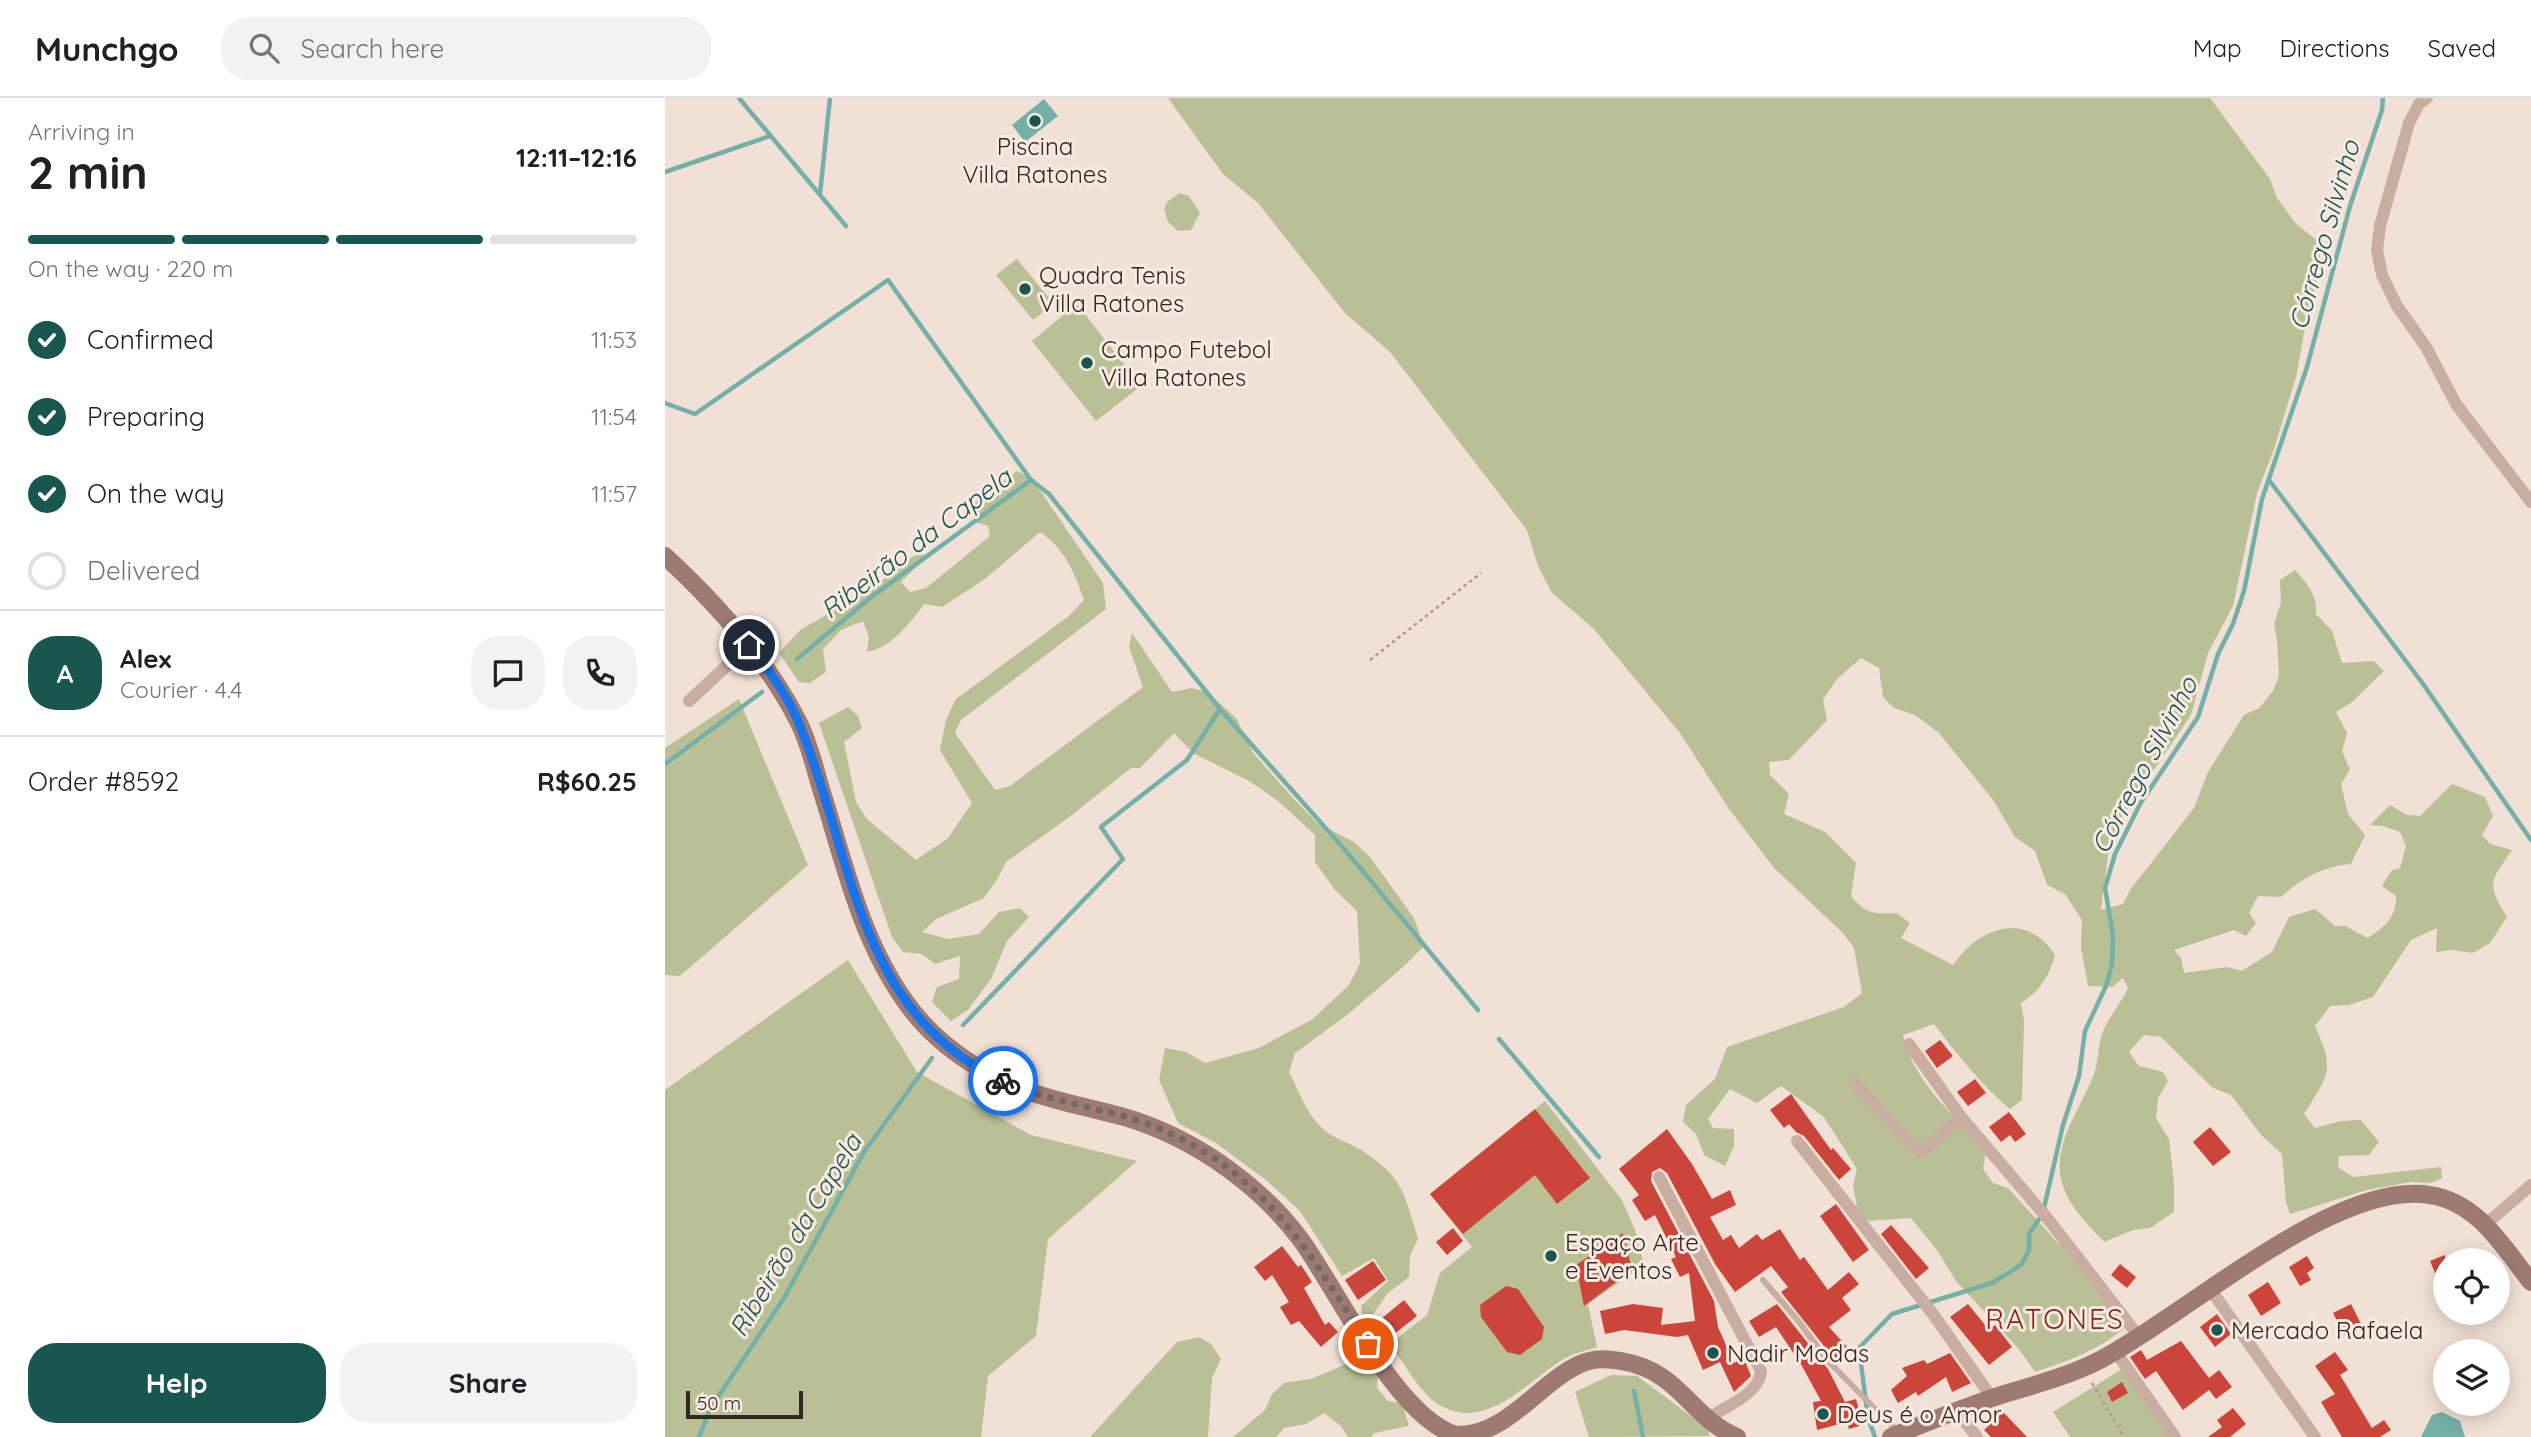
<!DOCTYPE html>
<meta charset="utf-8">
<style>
:root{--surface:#fff;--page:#f2f2f2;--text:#202124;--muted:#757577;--line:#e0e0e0;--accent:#195650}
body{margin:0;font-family:Quicksand,sans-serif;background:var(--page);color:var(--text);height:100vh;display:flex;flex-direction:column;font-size:26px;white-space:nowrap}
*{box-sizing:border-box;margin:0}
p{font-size:23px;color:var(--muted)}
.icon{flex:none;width:38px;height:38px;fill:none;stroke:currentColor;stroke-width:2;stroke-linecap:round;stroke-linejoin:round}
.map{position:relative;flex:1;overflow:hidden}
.drawer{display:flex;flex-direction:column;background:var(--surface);width:665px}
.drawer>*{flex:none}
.controls{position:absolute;left:1768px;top:1150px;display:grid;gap:14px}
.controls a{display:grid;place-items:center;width:77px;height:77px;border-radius:50%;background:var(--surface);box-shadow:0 4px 18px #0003;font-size:35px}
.scale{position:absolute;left:21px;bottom:18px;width:117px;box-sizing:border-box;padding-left:7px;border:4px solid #332724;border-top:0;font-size:19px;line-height:24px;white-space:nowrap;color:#332724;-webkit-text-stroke:5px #f9eae1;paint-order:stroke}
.pin{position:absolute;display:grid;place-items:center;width:60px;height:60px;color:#fff;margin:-30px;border:4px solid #fff;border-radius:50%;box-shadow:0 2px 7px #0007}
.courier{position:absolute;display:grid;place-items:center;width:70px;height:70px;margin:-35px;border:5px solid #1a73e8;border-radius:50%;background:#fff;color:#222;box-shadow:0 2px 9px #0007}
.head em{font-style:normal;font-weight:700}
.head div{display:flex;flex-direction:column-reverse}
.head{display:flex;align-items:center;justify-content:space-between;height:119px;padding:0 28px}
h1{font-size:46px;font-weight:700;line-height:52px}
.bar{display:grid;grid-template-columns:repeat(4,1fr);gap:10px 7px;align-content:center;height:84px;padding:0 28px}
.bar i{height:9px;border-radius:5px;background:var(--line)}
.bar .on{background:var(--accent)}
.bar p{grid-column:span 4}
.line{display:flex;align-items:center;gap:18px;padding:0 28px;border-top:2px solid var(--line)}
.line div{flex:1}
.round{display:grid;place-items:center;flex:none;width:74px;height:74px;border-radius:28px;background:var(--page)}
ol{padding:0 28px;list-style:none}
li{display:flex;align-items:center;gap:21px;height:77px}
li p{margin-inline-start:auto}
li .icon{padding:7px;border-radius:50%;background:var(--accent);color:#fff;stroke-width:4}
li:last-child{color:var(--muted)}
li i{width:38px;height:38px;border:4px solid var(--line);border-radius:50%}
.action{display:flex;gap:14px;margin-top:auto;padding:14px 28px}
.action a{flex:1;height:80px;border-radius:28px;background:var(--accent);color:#fff;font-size:28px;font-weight:700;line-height:80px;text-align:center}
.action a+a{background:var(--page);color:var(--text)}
header{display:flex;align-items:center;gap:42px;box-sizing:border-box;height:98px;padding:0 35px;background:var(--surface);border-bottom:2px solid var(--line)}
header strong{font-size:33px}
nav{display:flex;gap:38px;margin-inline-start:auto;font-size:24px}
.search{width:490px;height:63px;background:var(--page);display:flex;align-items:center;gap:18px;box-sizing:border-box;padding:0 24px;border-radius:28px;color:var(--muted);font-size:26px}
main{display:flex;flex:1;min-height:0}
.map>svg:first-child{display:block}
.green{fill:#b9c095}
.water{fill:#74afa8}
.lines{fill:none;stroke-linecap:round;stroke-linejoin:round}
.stream{stroke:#74afa8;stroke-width:4.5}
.building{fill:#cb453a}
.path{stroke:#b5978c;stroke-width:2.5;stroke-dasharray:3.5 3.5;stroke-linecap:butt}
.service{stroke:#c9ada1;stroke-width:6}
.minor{stroke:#c9ada1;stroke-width:12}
.secondary{stroke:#9d7b73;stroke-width:18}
.done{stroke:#766862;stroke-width:7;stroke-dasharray:0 12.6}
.route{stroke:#1a73e8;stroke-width:9}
.poi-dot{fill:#195650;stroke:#f9eae1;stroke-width:2.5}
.labels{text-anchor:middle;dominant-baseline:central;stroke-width:6;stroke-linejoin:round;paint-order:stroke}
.poi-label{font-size:24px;fill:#332724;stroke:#f9eae1;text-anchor:start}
.water-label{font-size:26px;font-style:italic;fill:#195650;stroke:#f9eae1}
.quarter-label{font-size:28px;letter-spacing:2px;fill:#85221b;stroke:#f9eae1}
</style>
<header>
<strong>Munchgo</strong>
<div class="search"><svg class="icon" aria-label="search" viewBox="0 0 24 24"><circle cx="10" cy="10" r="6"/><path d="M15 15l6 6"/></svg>Search here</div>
<nav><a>Map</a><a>Directions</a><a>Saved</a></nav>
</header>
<main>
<section class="drawer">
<div class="head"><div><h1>2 min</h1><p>Arriving in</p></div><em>12:11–12:16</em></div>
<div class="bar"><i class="on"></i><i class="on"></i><i class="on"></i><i></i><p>On the way · 220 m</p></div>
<ol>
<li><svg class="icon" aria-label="check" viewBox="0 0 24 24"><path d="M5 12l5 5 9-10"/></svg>Confirmed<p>11:53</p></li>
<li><svg class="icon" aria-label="check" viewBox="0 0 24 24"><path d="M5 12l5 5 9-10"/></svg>Preparing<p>11:54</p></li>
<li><svg class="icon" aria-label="check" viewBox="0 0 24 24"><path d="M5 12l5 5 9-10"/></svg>On the way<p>11:57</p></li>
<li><i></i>Delivered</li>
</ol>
<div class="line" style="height:126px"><b class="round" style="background:var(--accent);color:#fff">A</b><div><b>Alex</b><p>Courier · 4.4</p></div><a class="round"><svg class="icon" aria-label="chat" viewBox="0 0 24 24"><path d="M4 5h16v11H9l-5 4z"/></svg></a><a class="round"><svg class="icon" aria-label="phone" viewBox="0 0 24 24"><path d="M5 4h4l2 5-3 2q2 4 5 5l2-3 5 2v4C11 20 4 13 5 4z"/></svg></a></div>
<div class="line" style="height:91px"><div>Order #8592</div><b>R$60.25</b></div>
<div class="action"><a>Help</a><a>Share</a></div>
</section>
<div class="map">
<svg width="1866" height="1339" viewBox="0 0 1866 1339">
<rect width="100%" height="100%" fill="#f1e0d5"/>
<g class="green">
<path d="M503 0H1545L1605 81 1612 100 1631 126 1653 143 1656 167 1641 224 1631 279 1609 351 1592 395 1568 508 1543 555 1526 617 1457 719 1443 758 1436 812 1458 806 1465 792 1529 710 1543 674 1579 617 1594 610 1608 593 1614 577 1612 542 1609 526 1616 504 1615 482 1630 472C1643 487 1652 496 1651 516L1667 533 1677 565 1709 563 1719 573 1687 604 1671 614 1682 635 1677 653 1685 672 1676 686 1683 716 1700 737 1686 766C1659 768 1635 781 1616 799L1593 798 1584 815 1591 825 1581 838 1569 832 1509 852 1516 860 1519 875 1562 869 1577 873 1607 854 1624 819 1650 811 1670 828H1680L1703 840C1720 828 1731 821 1731 798L1717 788 1727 772 1735 770 1741 748 1735 734 1718 728 1705 727 1725 707 1742 717 1755 718 1787 686 1820 699 1828 718 1817 737 1825 746 1847 752C1825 784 1821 785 1842 819L1825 845 1808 855 1787 852 1771 854 1772 830 1746 842 1708 899 1684 907 1665 908 1650 928C1671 974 1663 976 1639 1016L1650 1030 1676 1023 1696 1022 1714 1044 1704 1057 1674 1058 1673 1069 1688 1079 1776 1069 1777 1080 1766 1085 1746 1084 1702 1092 1625 1116 1621 1104 1617 1056 1597 1038 1566 997 1548 990 1496 939 1479 937 1464 954 1474 968 1498 974 1503 983 1493 1000 1491 1020 1504 1041 1509 1085V1114L1485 1130 1468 1132 1439 1144C1424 1127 1405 1110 1398 1088 1384 1047 1418 1009 1430 973 1434 959 1433 943 1439 931 1446 916 1456 905 1463 890L1458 880 1447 889 1423 888 1416 849 1417 822 1400 796 1382 787 1370 753 1350 739 1328 702 1274 635 1250 617 1229 610 1218 599 1214 570 1196 560 1171 582 1158 602 1162 622 1124 662 1104 664 1105 677 1124 696 1119 716 1160 734 1191 765 1186 798C1201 816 1209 816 1232 815L1245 825 1236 840 1288 867C1314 829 1361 812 1390 857 1383 880 1376 892 1356 905L1359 923 1357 1002 1345 1011C1316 987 1292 956 1269 926L1238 937C1246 980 1291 1021 1321 1051L1318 1071 1328 1085 1343 1090 1393 1145 1416 1160 1461 1229C1433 1252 1404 1263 1370 1274L1353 1250 1291 1183 1272 1152 1246 1120 1203 1123 1193 1115 1188 1087 1192 1071 1159 1019 1116 988 1092 1005 1065 991 1043 1021 1048 1030 1069 1031V1048L1060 1068 1039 1057 1031 1036 1018 1024 1021 1007 1050 981 1062 949 1179 909 1197 895 1189 850 1179 836 1109 770 1064 711 1015 635 928 530 887 495 873 468 862 432 725 254 680 215 593 105 558 76Z"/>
<path d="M515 95 524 98 535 115 526 132 513 133 503 124 499 111 503 103Z"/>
<path d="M352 161 389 206 368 222 331 177Z"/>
<path d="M412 206 476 288 431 323 367 243Z"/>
<path d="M352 373 368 382 438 485 441 511 296 622 290 635 330 692 345 688 478 589 464 549 467 535 507 594 526 590 542 594 572 621 588 655 628 700 652 725 689 744 705 759 749 820 759 848 738 869 682 917 630 955 624 974C633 991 641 1014 654 1027 666 1040 681 1043 696 1052 737 1077 740 1097 753 1141L745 1157 744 1179 723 1195 703 1223 698 1220 696 1208 723 1183 709 1160 677 1178 635 1113 601 1082 551 1045 513 1025 494 982 500 950 521 954 540 965 594 950 648 921 684 887 695 865 692 813 670 792 650 764V737L613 703 584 683 528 655 509 635 475 670H466L403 720 341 764 333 780 319 800 271 821 257 834 283 841 314 836 334 814 355 810 364 819 342 843 326 881 303 912 286 923 267 904 272 889 294 881 295 858 270 866 257 856 238 854 227 839 154 625 183 609 193 618 197 630 179 644 191 704 202 721 251 762 283 740 307 705 275 652 281 622 291 601 404 518 419 502C410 475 399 450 375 434L320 481 277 509 259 506C245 525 226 550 202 554L204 539 198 523 176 532 158 551 161 574 145 585 134 584 114 555 135 532 212 488 232 468 254 455 262 458 236 484 245 494 261 490 325 438 323 428 310 424 308 406Z"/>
<path d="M74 601 143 767 15 878 0 877V650Z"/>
<path d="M183 862 252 974 366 1037 472 1063 383 1141 371 1238 323 1278 316 1339H0V992Z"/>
<path d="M880 1003 957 1102 970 1132 979 1167 923 1206 932 1249C920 1253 908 1255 897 1262 858 1287 816 1339 767 1302 751 1287 738 1264 725 1246L762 1217 775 1175 807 1149 765 1096Z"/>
<path d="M535 1239 546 1246 556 1261 547 1280 543 1339H425L512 1244Z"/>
<path d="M703 1257 713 1274 712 1290 723 1303 737 1305 744 1328 709 1335 706 1339H683L676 1328 659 1315 641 1326 619 1330 611 1339H568L600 1312 607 1296 619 1285 646 1281Z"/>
<path d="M1457 1271 1503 1339H1405L1388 1314Z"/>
<path d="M946 1277 972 1278 1042 1330 1045 1338 924 1339 910 1294Z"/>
</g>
<g class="water">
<path d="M379 1 393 18 360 44 347 27Z"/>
<path d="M1777 1314 1795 1323 1800 1339H1756L1767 1317Z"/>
</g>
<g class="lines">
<g class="stream">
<path d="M74 0 181 128"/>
<path d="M0 74 105 38"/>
<path d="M155 96 165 0"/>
<path d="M0 305 30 316 223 182 366 382 205 500 132 561"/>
<path d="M366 382 384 396 555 611 681 753 813 912"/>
<path d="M1604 382 1756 583 1866 742"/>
<path d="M0 666 97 594"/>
<path d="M298 927 458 761 436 729 522 662 555 611"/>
<path d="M834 941 934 1059"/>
<path d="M1379 1110 1398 1027 1414 978 1420 933 1441 888 1447 866 1448 837 1440 790 1450 756 1475 706 1533 619 1553 556 1568 526 1579 493 1597 401 1642 269 1685 108 1717 12 1718 0"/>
<path d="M969 1293 978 1339"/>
<path d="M34 1339 45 1311 119 1200 199 1054 267 960"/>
<path d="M1210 1339 1203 1320 1194 1250 1227 1216 1327 1185 1356 1167 1364 1152V1136L1376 1118"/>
</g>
</g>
<g class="building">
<path d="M1275 942 1288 958 1272 970 1260 953Z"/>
<path d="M1310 981 1321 995 1303 1008 1292 994Z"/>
<path d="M1126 996 1166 1052 1168 1050 1186 1071 1174 1082 1139 1038 1131 1034 1124 1026 1119 1030 1105 1012Z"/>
<path d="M870 1011 925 1080 892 1106 870 1077 798 1136 765 1096Z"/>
<path d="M1344 1014 1361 1036 1350 1044 1345 1037 1336 1044 1324 1029Z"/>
<path d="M1545 1029 1566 1054 1548 1068 1528 1044Z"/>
<path d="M1002 1031 1027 1066 1047 1101 1065 1092 1071 1107 1045 1119 1058 1142 1066 1137 1074 1150 1092 1136 1097 1142 1115 1131 1135 1162 1139 1159 1163 1192 1184 1174 1194 1186 1177 1200 1186 1212 1164 1229 1184 1251 1171 1263 1116 1194 1123 1189 1106 1168 1070 1194 1050 1166 1002 1075 995 1070 987 1074 986 1083 1049 1203 1053 1229 1069 1265 1079 1260 1086 1278 1069 1294 1055 1264 1038 1272 1023 1237 1012 1239 959 1232 940 1236 935 1213 968 1206 998 1210 996 1227 1030 1223 1024 1175 1015 1179 1006 1161 1011 1159 990 1117 980 1123 967 1102 974 1097 954 1071Z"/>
<path d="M1171 1106 1204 1152 1188 1164 1155 1118Z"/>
<path d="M1226 1127 1264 1170 1251 1181 1216 1136Z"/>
<path d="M788 1130 798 1143 782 1157 771 1144Z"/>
<path d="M958 1135 967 1172 919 1208 911 1167Z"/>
<path d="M617 1148 633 1169 636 1167 647 1184 639 1190 660 1227 664 1224 673 1234 656 1249 634 1223 626 1227 615 1209 624 1204 607 1177 600 1183 589 1169Z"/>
<path d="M1780 1157V1198L1765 1163Z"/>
<path d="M1642 1158 1649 1170 1642 1175 1646 1182 1635 1188 1624 1169Z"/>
<path d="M708 1163 721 1182 693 1202 680 1182Z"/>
<path d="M1455 1166 1471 1179 1462 1190 1446 1177Z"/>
<path d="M1603 1184 1616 1205 1596 1218 1583 1197Z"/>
<path d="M841 1188 853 1191 879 1229 877 1241 855 1257 842 1254 816 1219 815 1207Z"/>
<path d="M739 1202 752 1218 728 1237 716 1221Z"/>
<path d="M1112 1206 1163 1271 1180 1304 1191 1301 1198 1327 1184 1331 1182 1324 1152 1332 1148 1304 1156 1303 1137 1268 1111 1229 1094 1239 1084 1223Z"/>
<path d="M1303 1206 1324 1232 1330 1227 1347 1249 1324 1267 1285 1219Z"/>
<path d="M1686 1206 1697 1228 1679 1237 1668 1215Z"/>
<path d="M1552 1216 1566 1236 1550 1249 1535 1229Z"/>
<path d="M1516 1243 1544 1280 1554 1272 1567 1289 1551 1301 1544 1292 1518 1312 1491 1273 1480 1281 1465 1259 1476 1252 1482 1262Z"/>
<path d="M1670 1254 1683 1272 1675 1277 1707 1330 1719 1322 1726 1332 1715 1339H1677L1656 1304 1670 1296 1650 1268Z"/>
<path d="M1285 1255 1306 1285 1287 1294 1281 1279 1253 1298 1251 1294 1233 1305 1226 1292 1242 1278 1237 1270 1259 1262 1262 1266Z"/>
<path d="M1457 1284 1463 1295 1447 1304 1442 1294Z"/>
<path d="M1568 1310 1581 1326 1565 1339H1543L1557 1329 1552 1322Z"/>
<path d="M1338 1314 1362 1339H1326L1319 1332Z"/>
</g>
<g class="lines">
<g class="path">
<path d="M705 562 816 475"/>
<path d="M1427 1285 1459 1339"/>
</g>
<path class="service" d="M1098 1182 1131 1220 1163 1263 1233 1334"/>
<g class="minor">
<path d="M1762 0 1754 6 1744 25 1715 128 1712 152 1717 177 1732 208 1761 249 1791 306 1866 404"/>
<path d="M24 603 84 547"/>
<path d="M1244 946 1296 1019 1383 1121 1475 1240"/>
<path d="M1190 985 1254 1053 1261 1051 1296 1019"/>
<path d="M1132 1043 1268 1216 1327 1300"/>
<path d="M994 1079 1096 1273C1095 1296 1059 1309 1042 1321"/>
<path d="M1820 1127 1866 1087"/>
<path d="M1546 1192 1650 1339"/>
<path d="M1450 1253 1510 1339"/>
<path d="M1292 1314 1312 1339"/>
</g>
<g class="secondary">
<path d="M0 458C52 506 101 560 133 623 144 644 149 668 156 691 179 763 195 840 240 903 274 952 331 986 388 1001 416 1009 445 1014 472 1023 509 1036 545 1056 575 1080 598 1098 619 1119 636 1142 673 1193 732 1320 791 1337 845 1339 880 1275 924 1263 934 1260 945 1261 956 1263 1016 1273 1024 1319 1072 1339"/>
<path d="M1226 1339C1260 1325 1295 1311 1330 1299 1365 1288 1402 1279 1435 1262 1520 1218 1670 1081 1765 1097 1813 1104 1838 1149 1866 1184"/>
</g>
</g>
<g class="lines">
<path class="done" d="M338 983C380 1002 426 1008 471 1022 591 1062 639 1146 703 1246"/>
<path class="route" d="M84 547C103 571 124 599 135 628 189 759 191 915 338 983"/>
</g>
<g class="poi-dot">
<circle cx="370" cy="23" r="7"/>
<circle cx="360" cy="191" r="7"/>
<circle cx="422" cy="265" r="7"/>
<circle cx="886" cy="1158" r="7"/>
<circle cx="1552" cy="1232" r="7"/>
<circle cx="1048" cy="1255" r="7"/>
<circle cx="1158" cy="1316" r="7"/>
</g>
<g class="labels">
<g class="poi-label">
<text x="370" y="48" text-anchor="middle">Piscina<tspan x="370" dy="28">Villa Ratones</tspan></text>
<text x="374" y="177">Quadra Tenis<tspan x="374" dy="28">Villa Ratones</tspan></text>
<text x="436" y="251">Campo Futebol<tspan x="436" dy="28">Villa Ratones</tspan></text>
<text x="900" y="1144">Espaço Arte<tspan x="900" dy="28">e Eventos</tspan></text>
<text x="1566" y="1232">Mercado Rafaela</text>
<text x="1062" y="1255">Nadir Modas</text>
<text x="1172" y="1316">Deus é o Amor</text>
</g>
<g class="water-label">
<text transform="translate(1659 137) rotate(-74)">Córrego Silvinho</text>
<text transform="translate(251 445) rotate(-37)">Ribeirão da Capela</text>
<text transform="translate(1479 667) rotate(-62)">Córrego Silvinho</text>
<text transform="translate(130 1137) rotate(-59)">Ribeirão da Capela</text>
</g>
<g class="quarter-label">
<text x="1390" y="1220">RATONES</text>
</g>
</g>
</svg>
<div class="controls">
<a><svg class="icon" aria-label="locate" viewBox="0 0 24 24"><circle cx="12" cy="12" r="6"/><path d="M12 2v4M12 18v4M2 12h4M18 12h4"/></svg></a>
<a><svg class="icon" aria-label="layers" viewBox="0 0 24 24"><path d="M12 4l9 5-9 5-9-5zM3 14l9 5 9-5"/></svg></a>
</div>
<div class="scale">50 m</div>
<div class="pin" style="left:703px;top:1246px;background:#ea580c"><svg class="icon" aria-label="bag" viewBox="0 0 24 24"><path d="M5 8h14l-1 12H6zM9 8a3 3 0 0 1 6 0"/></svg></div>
<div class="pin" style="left:84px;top:547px;background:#1f2937"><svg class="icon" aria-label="home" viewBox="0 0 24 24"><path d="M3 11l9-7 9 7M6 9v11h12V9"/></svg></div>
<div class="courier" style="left:338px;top:983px"><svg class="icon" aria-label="bike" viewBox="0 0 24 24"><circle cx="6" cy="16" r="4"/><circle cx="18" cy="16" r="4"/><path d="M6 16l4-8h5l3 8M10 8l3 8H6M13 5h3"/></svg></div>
</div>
</main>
